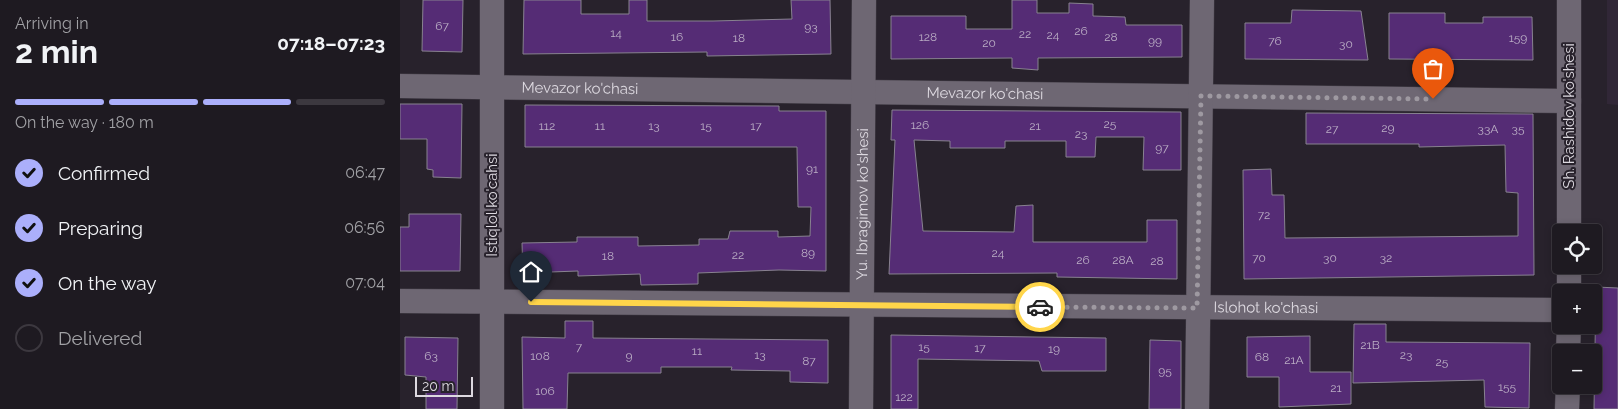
<!DOCTYPE html>
<meta charset="utf-8">
<style>
:root{--surface:#1e1a21;--page:#2b272e;--text:#f1f3f6;--muted:#a1a1a5;--line:#3c383f;--accent:#abaffb}
body{margin:0;font-family:Raleway,sans-serif;background:var(--page);color:var(--text);height:100vh;display:flex;flex-direction:column;font-size:19px;white-space:nowrap}
*{box-sizing:border-box;margin:0}
p{font-size:16px;color:var(--muted)}
.icon{flex:none;width:28px;height:28px;fill:none;stroke:currentColor;stroke-width:2;stroke-linecap:round;stroke-linejoin:round}
.map{position:relative;flex:1;overflow:hidden}
.sheet{display:flex;flex-direction:column;background:var(--surface);width:400px}
.sheet>*{flex:none}
.controls{position:absolute;left:1152px;top:224px;display:grid;gap:10px}
.controls a{display:grid;place-items:center;width:50px;height:50px;border-radius:5px;background:var(--surface);box-shadow:0 2px 8px #0003,0 0 0 1px var(--line);font-size:25px}
.scale{position:absolute;left:15px;bottom:12px;width:58px;box-sizing:border-box;padding-left:5px;border:2px solid #ddd9e0;border-top:0;font-size:14px;line-height:18px;white-space:nowrap;color:#ddd9e0;-webkit-text-stroke:4px #28222c;paint-order:stroke}
.pin{position:absolute;display:grid;place-items:center;width:42px;height:42px;color:#fff;margin:-51px -21px;border-radius:50% 50% 50% 0;rotate:-45deg;box-shadow:0 0 5px #0007}
.pin .icon{rotate:45deg}
.courier{position:absolute;display:grid;place-items:center;width:50px;height:50px;margin:-25px;border:4px solid #ffd54a;border-radius:50%;background:#fff;color:#222;box-shadow:0 1px 6px #0007}
.summary em{font-style:normal;font-weight:700}
.summary div{display:flex;flex-direction:column-reverse}
.summary{display:flex;align-items:center;justify-content:space-between;height:85px;padding:0 15px}
h1{font-size:32px;font-weight:700;line-height:38px}
.bar{display:grid;grid-template-columns:repeat(4,1fr);gap:8px 5px;align-content:center;height:60px;padding:0 15px}
.bar i{height:6px;border-radius:4px;background:var(--line)}
.bar .current{background:var(--accent)}
.bar p{grid-column:span 4}
ol{padding:0 15px;list-style:none}
li{display:flex;align-items:center;gap:15px;height:55px}
li p{margin-inline-start:auto}
li .icon{padding:5px;border-radius:50%;background:var(--accent);color:#111;stroke-width:4}
li:last-child{color:var(--muted)}
li i{width:28px;height:28px;border:2px solid var(--line);border-radius:50%}
main{display:flex;flex:1;min-height:0}
.map>svg:first-child{display:block}
.built{fill:#312737}
.building{fill:#552c75;stroke:#888290}
.lines{fill:none;stroke-linecap:round;stroke-linejoin:round}
.minor-casing{stroke:#46414a;stroke-width:25}
.minor{stroke:#6e6773;stroke-width:24}
.done{stroke:#9e99a1;stroke-width:5;stroke-dasharray:0 9}
.route{stroke:#ffd54a;stroke-width:6}
.labels{text-anchor:middle;dominant-baseline:central;stroke-width:4;stroke-linejoin:round;paint-order:stroke}
.number-label{font-size:12px;fill:#bbaec5}
.street-label{font-size:15px;fill:#ddd9e0;stroke:#28222c}
</style>
<main>
<section class="sheet">
<div class="summary"><div><h1>2 min</h1><p>Arriving in</p></div><em>07:18–07:23</em></div>
<div class="bar"><i class="current"></i><i class="current"></i><i class="current"></i><i></i><p>On the way · 180 m</p></div>
<ol>
<li><svg class="icon" aria-label="check" viewBox="0 0 24 24"><path d="M5 12l5 5 9-10"/></svg>Confirmed<p>06:47</p></li>
<li><svg class="icon" aria-label="check" viewBox="0 0 24 24"><path d="M5 12l5 5 9-10"/></svg>Preparing<p>06:56</p></li>
<li><svg class="icon" aria-label="check" viewBox="0 0 24 24"><path d="M5 12l5 5 9-10"/></svg>On the way<p>07:04</p></li>
<li><i></i>Delivered</li>
</ol>
</section>
<div class="map">
<svg width="1218" height="409" viewBox="0 0 1218 409">
<rect width="100%" height="100%" fill="#28222c"/>
<path class="built" d="M1207 0H1218V105L1207 104Z"/>
<g class="building">
<path d="M23 0H63L62 52 22 51Z"/>
<path d="M124 0H181V14H229V0H247V21H313L392 19 391 0H430L431 54 307 56V52L123 54Z"/>
<path d="M612 0H637V13H669V3L693 4V16L725 17 726 25H782V57L638 58V70L612 68V58L491 59V16H566V29H612Z"/>
<path d="M892 10 961 11 968 60 845 59V23H891Z"/>
<path d="M989 13H1045V23H1083V17H1132L1133 60 989 59Z"/>
<path d="M0 104H62L61 178 33 177V170L27 169V139H0Z"/>
<path d="M125 105 379 106V111H426V271L379 270 298 273V284L241 285 240 274 178 276V271L123 273 122 243 177 242V237H238V246L299 245V239H328L330 231H378V237L410 236 411 207H398L397 147H125Z"/>
<path d="M492 110 781 112V170H743L744 137H696L695 157H666V141H605V148H550V141L514 140 523 231 614 232 616 206 633 205V242H747V220H777V279L657 277V273L489 274 495 140H491Z"/>
<path d="M906 113 1133 114 1134 275 844 279 843 170 871 169 872 195H884L885 238 1118 236V193L1106 192 1105 145 1019 147V144H906Z"/>
<path d="M9 214H61L60 271H0V227H9Z"/>
<path d="M1196 287 1218 288V409H1194Z"/>
<path d="M165 321H193V338L428 340V383L390 382V371L331 370 332 367H261V373H168L167 409H123L122 337 165 338Z"/>
<path d="M954 324H986V342L1130 343 1129 408 1085 407 1084 380 953 383Z"/>
<path d="M491 335 706 338V371H642L639 361 518 359V409H491Z"/>
<path d="M910 336V372H951V404L879 407V377H847V337Z"/>
<path d="M5 337 58 338 57 409H26V377L5 375Z"/>
<path d="M750 340 781 341V409H749Z"/>
</g>
<g class="lines">
<g class="minor-casing">
<g id="minor">
<path d="M1169 0V232"/>
<path id="s1" d="M0 86 1169 101"/>
<path d="M1169 292V265"/>
<path id="s2" d="M0 301 1161 310"/>
<path d="M1168 352 1169 325"/>
<path d="M92 409V0"/>
<path id="s3" d="M461 409 464 0"/>
<path d="M797 409 802 0"/>
<path d="M1167 409 1168 385"/>
</g>
</g>
<use href="#minor" class="minor"/>
</g>
<g class="lines">
<path class="done" d="M640 307 797 308 801 96 1033 99"/>
<path class="route" d="M131 302 640 307"/>
</g>
<g class="labels">
<g class="number-label">
<text x="42" y="26">67</text>
<text x="411" y="27">93</text>
<text x="681" y="31">26</text>
<text x="216" y="33">14</text>
<text x="625" y="34">22</text>
<text x="653" y="35">24</text>
<text x="277" y="37">16</text>
<text x="528" y="37">128</text>
<text x="711" y="37">28</text>
<text x="339" y="38">18</text>
<text x="1118" y="38">159</text>
<text x="755" y="41">99</text>
<text x="875" y="41">76</text>
<text x="589" y="43">20</text>
<text x="946" y="44">30</text>
<text x="710" y="124">25</text>
<text x="520" y="125">126</text>
<text x="147" y="126">112</text>
<text x="200" y="126">11</text>
<text x="254" y="126">13</text>
<text x="306" y="126">15</text>
<text x="356" y="126">17</text>
<text x="635" y="126">21</text>
<text x="988" y="128">29</text>
<text x="932" y="129">27</text>
<text x="1088" y="129">33A</text>
<text x="1118" y="129">35</text>
<text x="681" y="134">23</text>
<text x="762" y="148">97</text>
<text x="412" y="169">91</text>
<text x="864" y="215">72</text>
<text x="408" y="253">89</text>
<text x="598" y="253">24</text>
<text x="338" y="255">22</text>
<text x="208" y="256">18</text>
<text x="859" y="258">70</text>
<text x="930" y="258">30</text>
<text x="986" y="258">32</text>
<text x="683" y="260">26</text>
<text x="723" y="260">28A</text>
<text x="757" y="261">28</text>
<text x="970" y="345">21B</text>
<text x="179" y="347">7</text>
<text x="524" y="347">15</text>
<text x="580" y="348">17</text>
<text x="654" y="349">19</text>
<text x="297" y="351">11</text>
<text x="360" y="355">13</text>
<text x="1006" y="355">23</text>
<text x="31" y="356">63</text>
<text x="140" y="356">108</text>
<text x="229" y="356">9</text>
<text x="862" y="357">68</text>
<text x="894" y="360">21A</text>
<text x="409" y="361">87</text>
<text x="1042" y="362">25</text>
<text x="765" y="371">95</text>
<text x="1107" y="387">155</text>
<text x="936" y="388">21</text>
<text x="145" y="391">106</text>
<text x="504" y="397">122</text>
</g>
<g class="street-label">
<text stroke="none"><textPath href="#s1" startOffset="180">Mevazor ko'chasi</textPath></text>
<text stroke="none"><textPath href="#s1" startOffset="585">Mevazor ko'chasi</textPath></text>
<text transform="translate(1169 116) rotate(-90)">Sh. Rashidov ko'shesi</text>
<text stroke="none"><textPath href="#s3" startOffset="205">Yu. Ibragimov ko'shesi</textPath></text>
<text transform="translate(92 205) rotate(-90)">Istiqlol ko'cahsi</text>
<text stroke="none"><textPath href="#s2" startOffset="866">Islohot ko'chasi</textPath></text>
</g>
</g>
</svg>
<div class="controls">
<a><svg class="icon" aria-label="locate" viewBox="0 0 24 24"><circle cx="12" cy="12" r="6"/><path d="M12 2v4M12 18v4M2 12h4M18 12h4"/></svg></a>
<a>+</a>
<a>−</a>
</div>
<div class="scale">20 m</div>
<div class="pin" style="left:1033px;top:99px;background:#ea580c"><svg class="icon" aria-label="bag" viewBox="0 0 24 24"><path d="M5 8h14l-1 12H6zM9 8a3 3 0 0 1 6 0"/></svg></div>
<div class="pin" style="left:131px;top:302px;background:#1f2937"><svg class="icon" aria-label="home" viewBox="0 0 24 24"><path d="M3 11l9-7 9 7M6 9v11h12V9"/></svg></div>
<div class="courier" style="left:640px;top:307px"><svg class="icon" aria-label="car" viewBox="0 0 24 24"><path d="M5 17H2v-5l4-1 3-4h7l3 4 3 1v5h-3M9 17h6M6 11h13"/><circle cx="7" cy="17" r="2"/><circle cx="17" cy="17" r="2"/></svg></div>
</div>
</main>
